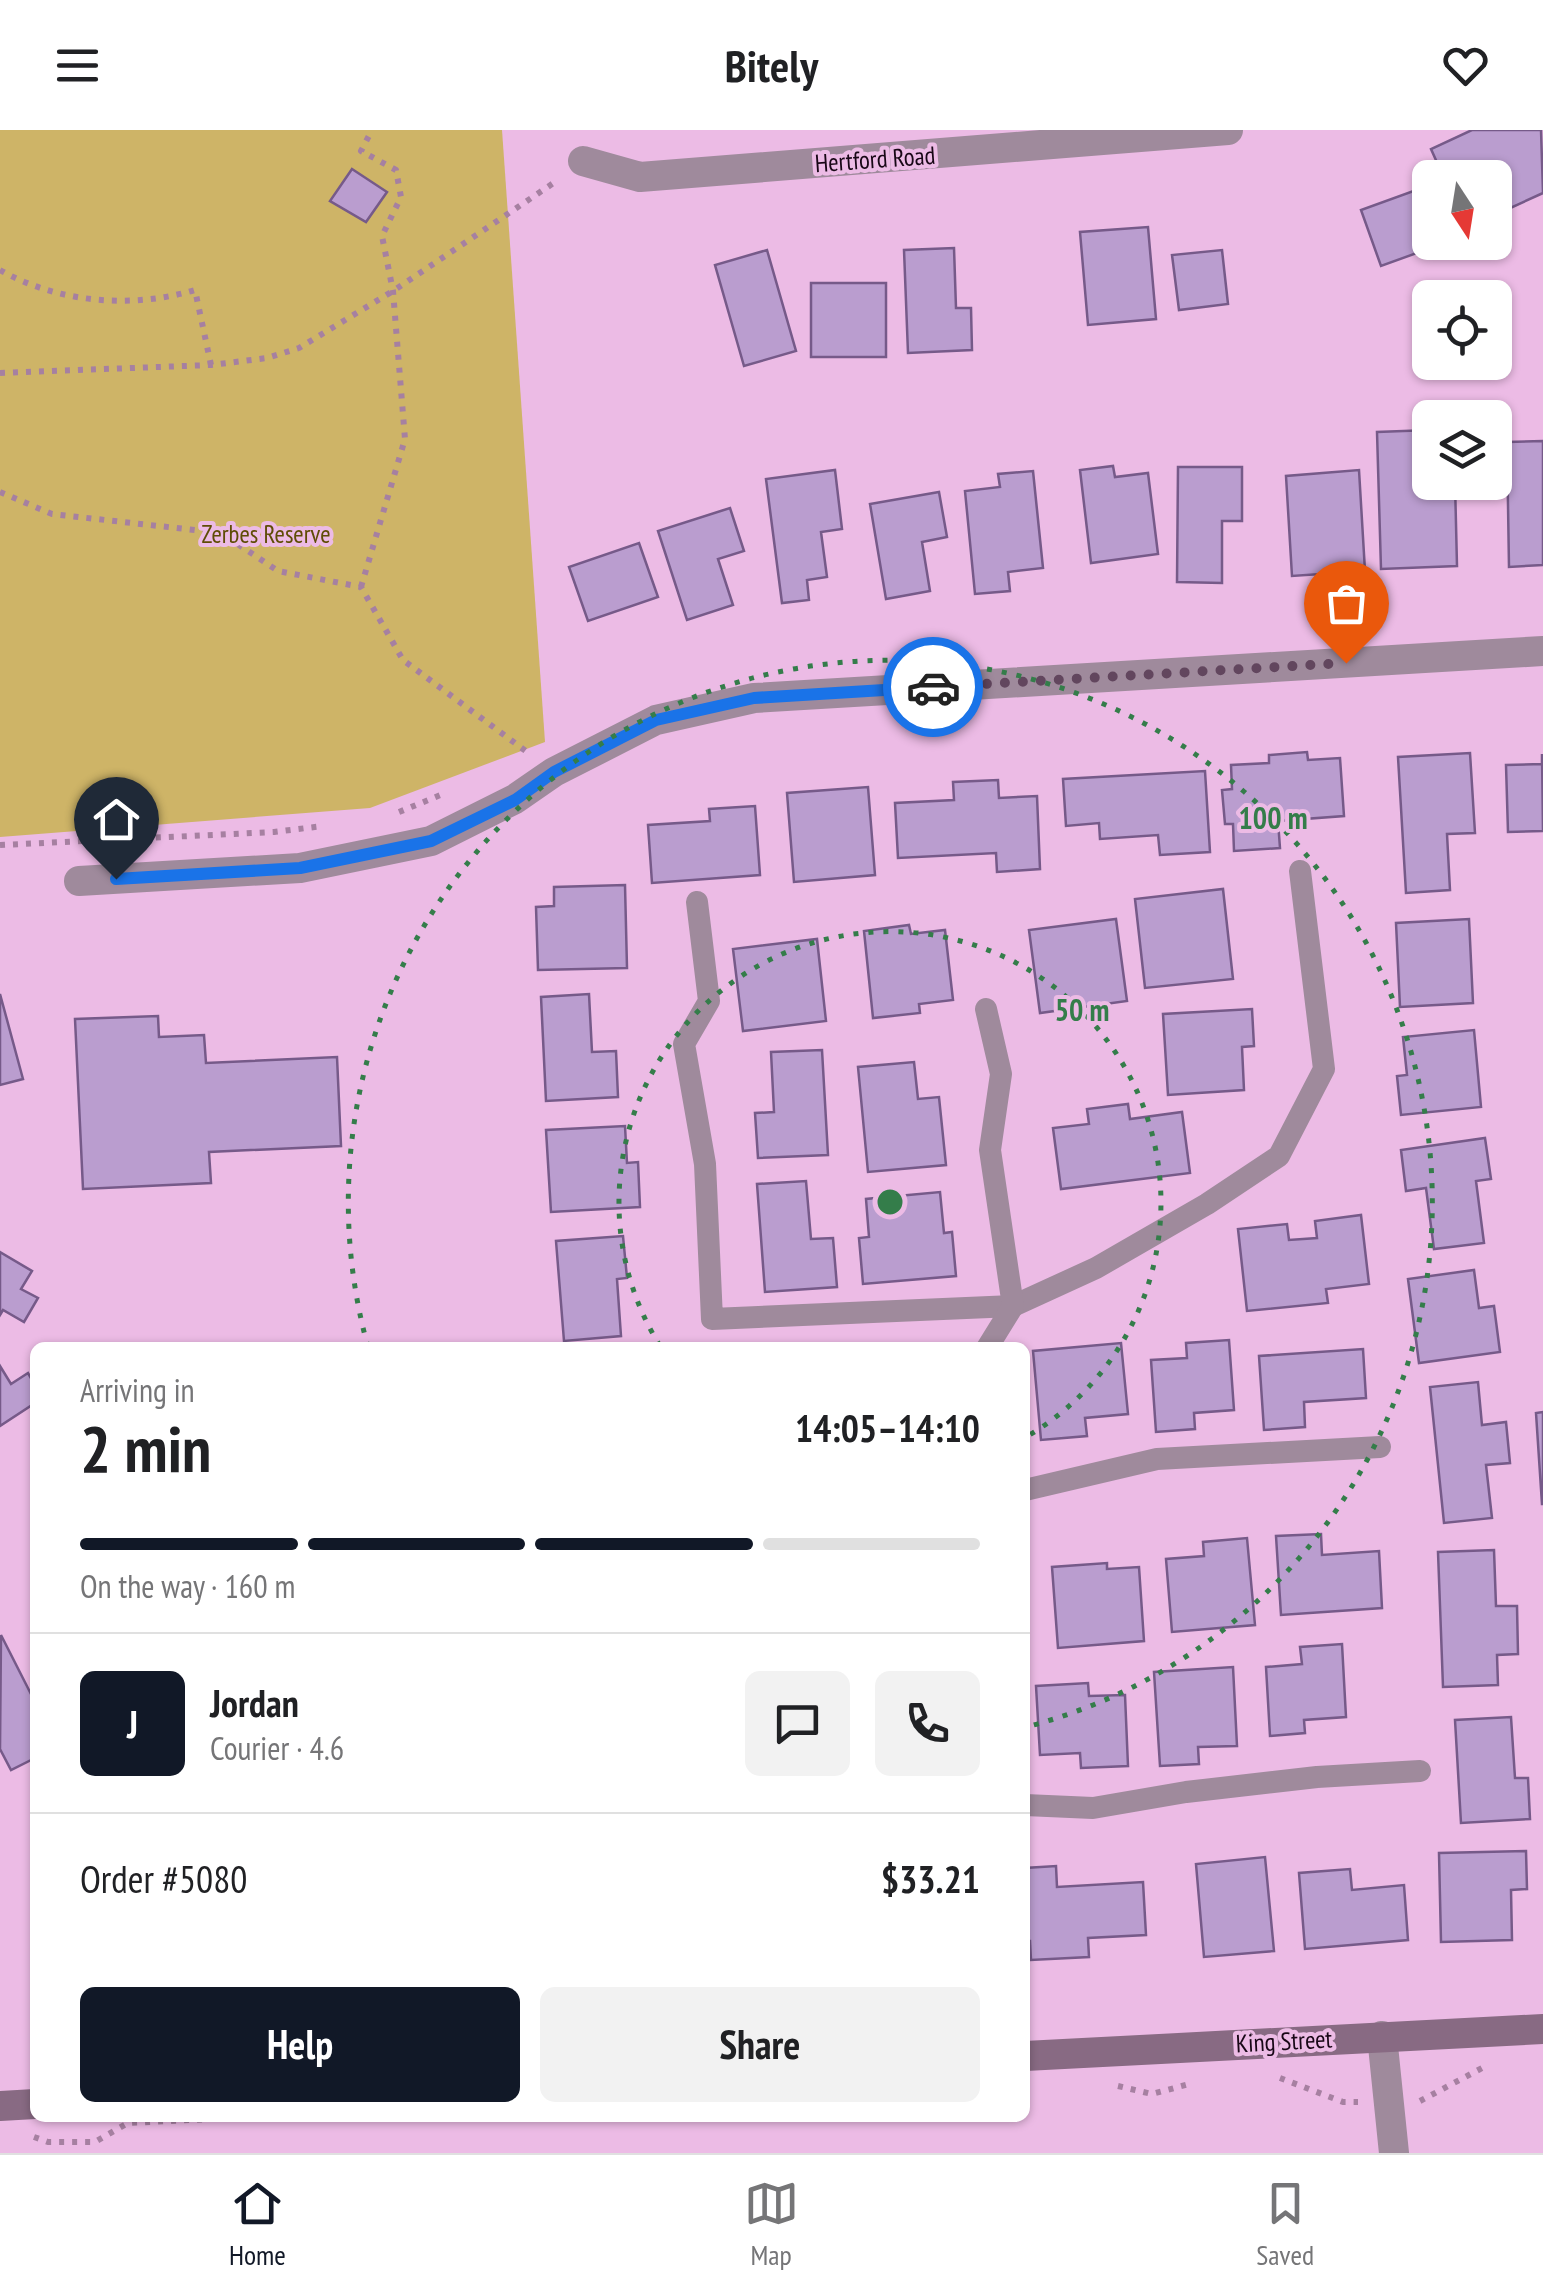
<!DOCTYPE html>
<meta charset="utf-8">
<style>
:root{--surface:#fff;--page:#f2f2f2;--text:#202124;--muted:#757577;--line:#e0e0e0;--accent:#111827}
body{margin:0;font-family:"PT Sans Narrow",sans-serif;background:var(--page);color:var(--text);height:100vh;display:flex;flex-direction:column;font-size:38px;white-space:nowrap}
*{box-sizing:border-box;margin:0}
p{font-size:32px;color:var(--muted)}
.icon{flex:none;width:55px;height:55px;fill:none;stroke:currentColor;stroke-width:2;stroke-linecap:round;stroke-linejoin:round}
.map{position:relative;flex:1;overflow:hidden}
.drawer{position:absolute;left:30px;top:1212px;width:1000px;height:780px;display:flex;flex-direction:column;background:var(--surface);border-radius:15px;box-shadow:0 2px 8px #0004}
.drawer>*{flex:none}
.needle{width:65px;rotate:168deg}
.fabs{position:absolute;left:1412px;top:30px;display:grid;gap:20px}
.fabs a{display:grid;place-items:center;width:100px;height:100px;border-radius:15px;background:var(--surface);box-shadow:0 2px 8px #0004;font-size:50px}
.pin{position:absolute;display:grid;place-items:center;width:85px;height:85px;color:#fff;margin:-102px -42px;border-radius:50% 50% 50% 0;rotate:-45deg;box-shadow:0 0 10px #0007}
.pin .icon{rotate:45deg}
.courier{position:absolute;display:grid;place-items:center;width:100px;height:100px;margin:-50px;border:8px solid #1a73e8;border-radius:50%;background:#fff;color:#222;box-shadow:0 2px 12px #0007}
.overview em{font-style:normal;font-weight:600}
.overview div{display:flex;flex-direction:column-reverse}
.overview{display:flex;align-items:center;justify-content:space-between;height:170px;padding:0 50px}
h1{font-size:65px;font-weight:600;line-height:75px}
.bar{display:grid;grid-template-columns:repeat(4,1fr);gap:15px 10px;align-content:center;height:120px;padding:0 50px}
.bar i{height:12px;border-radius:8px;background:var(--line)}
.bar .current{background:var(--accent)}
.bar p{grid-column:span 4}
.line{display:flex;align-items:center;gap:25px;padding:0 50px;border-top:2px solid var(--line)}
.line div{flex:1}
.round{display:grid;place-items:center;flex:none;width:105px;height:105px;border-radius:15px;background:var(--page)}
.button{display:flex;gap:20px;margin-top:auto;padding:20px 50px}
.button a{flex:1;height:115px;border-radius:15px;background:var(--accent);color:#fff;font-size:40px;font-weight:600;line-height:115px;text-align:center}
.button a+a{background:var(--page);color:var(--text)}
header{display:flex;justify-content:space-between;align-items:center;height:130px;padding:0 50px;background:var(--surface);font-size:45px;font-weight:600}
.menu{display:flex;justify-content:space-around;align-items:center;height:140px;border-top:2px solid var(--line);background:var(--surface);font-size:28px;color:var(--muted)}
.menu a{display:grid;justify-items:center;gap:5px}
.menu .current{color:var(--accent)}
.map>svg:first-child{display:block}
.green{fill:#ceb467}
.building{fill:#ba9dcf;stroke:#765a89;stroke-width:2.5}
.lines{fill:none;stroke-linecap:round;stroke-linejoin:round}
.path{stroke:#a680a1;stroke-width:6;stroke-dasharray:5 8;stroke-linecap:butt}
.service{stroke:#9f8a9c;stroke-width:22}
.minor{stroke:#9f8a9c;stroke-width:30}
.secondary{stroke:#886a83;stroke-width:30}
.done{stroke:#62465e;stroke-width:10;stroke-dasharray:0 18}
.route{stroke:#1a73e8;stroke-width:12}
.ring{fill:none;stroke:#347d4a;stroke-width:5;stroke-dasharray:5 10}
.labels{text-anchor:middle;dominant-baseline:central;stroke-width:8;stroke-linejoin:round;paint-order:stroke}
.street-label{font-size:25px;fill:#180716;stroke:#ecbbe5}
.park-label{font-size:25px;fill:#5f4c06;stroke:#ecbbe5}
.centre{fill:#347d4a;stroke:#ecbbe5;stroke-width:5}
.ring-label{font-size:30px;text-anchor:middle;font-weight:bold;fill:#347d4a;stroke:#ecbbe5;stroke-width:8;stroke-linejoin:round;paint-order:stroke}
</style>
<header><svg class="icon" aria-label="menu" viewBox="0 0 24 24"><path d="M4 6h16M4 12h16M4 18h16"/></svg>Bitely<svg class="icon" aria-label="heart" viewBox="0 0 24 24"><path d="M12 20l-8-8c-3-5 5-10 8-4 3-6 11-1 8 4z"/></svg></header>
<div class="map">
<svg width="1543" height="2023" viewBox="0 0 1543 2023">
<rect width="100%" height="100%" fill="#ecbbe5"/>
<path class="green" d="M0 0H502L545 612 370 678 0 707Z"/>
<g class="building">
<path d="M1472 0H1541L1543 63 1495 85V48H1444L1431 19Z"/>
<path d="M352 39 387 62 366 92 330 71Z"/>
<path d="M1430 55V112H1447L1381 136 1361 80Z"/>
<path d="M1148 97 1156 189 1088 195 1080 102Z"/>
<path d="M954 118 956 178H971L972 220 908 223 904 120Z"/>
<path d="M767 120 796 221 744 236 715 135Z"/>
<path d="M1222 120 1228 174 1179 180 1172 125Z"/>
<rect x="811" y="153" width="75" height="74"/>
<path d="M1430 300V352H1455L1457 436 1381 439 1377 302Z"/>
<path d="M1543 311V435L1509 437 1507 312Z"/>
<path d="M1113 336 1115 347 1148 343 1158 424 1091 433 1080 340Z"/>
<path d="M1178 337H1242V391H1222V453L1177 452Z"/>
<path d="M835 340 842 399 821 402 827 447 807 450 809 470 782 473 766 349Z"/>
<path d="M1359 340 1365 441 1292 446 1286 346Z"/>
<path d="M1033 341 1043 438 1008 442 1010 461 975 464 965 361 1000 357 998 344Z"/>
<path d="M939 362 947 407 922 412 930 461 886 469 870 374Z"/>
<path d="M730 378 744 421 718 429 733 475 687 490 658 401Z"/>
<path d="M639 413 658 467 588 491 569 437Z"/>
<path d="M1307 622 1308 630 1340 628 1344 686 1278 691 1280 718 1234 721 1233 694H1225L1222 660 1232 659 1231 635 1269 633V625Z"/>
<path d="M1470 623 1475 703 1447 704 1450 760 1406 763 1398 627Z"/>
<path d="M1542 624 1543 701 1508 702 1506 635 1542 634Z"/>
<path d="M1205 641 1210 722 1160 725 1158 705 1100 709 1099 693 1066 696 1063 649Z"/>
<path d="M998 650 999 668 1037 666 1040 739 997 742 996 723 898 728 895 673 954 670 953 652Z"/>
<path d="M868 657 875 745 794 752 787 663Z"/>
<path d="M755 676 760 745 652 753 648 695 710 691 709 679Z"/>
<path d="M625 755 627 838 538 840 536 777 554 776V757Z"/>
<path d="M1223 759 1233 849 1145 858 1135 769Z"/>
<path d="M1116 789 1127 871 1040 883 1029 800Z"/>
<path d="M1469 789 1473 873 1400 877 1396 793Z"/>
<path d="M909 795 911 804 945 800 953 870 919 874 920 883 873 888 864 801Z"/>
<path d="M817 809 826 891 743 901 733 819Z"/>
<path d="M0 864 23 949 0 955Z"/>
<path d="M589 864 592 922 616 921 618 967 546 971 541 867Z"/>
<path d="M1252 879 1254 916 1242 917 1244 960 1168 965 1163 884Z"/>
<path d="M158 886 159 907 204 905 206 933 337 927 341 1016 209 1022 211 1053 83 1059 75 889Z"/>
<path d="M1474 900 1481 977 1401 985 1397 946 1407 945 1403 907Z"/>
<path d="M822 920 828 1025 758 1028 755 983 774 982 771 922Z"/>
<path d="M914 932 918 969 939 967 946 1035 868 1042 858 937Z"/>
<path d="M1128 974 1130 989 1182 982 1190 1043 1061 1059 1053 998 1089 994 1087 979Z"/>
<path d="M625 996 627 1033 638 1032 640 1077 551 1082 546 1000Z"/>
<path d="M1485 1008 1491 1049 1476 1051 1484 1113 1434 1119 1426 1058 1406 1061 1401 1020Z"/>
<path d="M806 1051 811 1109 833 1108 837 1157 765 1162 757 1054Z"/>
<path d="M940 1062 944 1103 952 1102 956 1146 863 1154 859 1108 869 1107 866 1069Z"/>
<path d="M1361 1085 1369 1154 1326 1159 1328 1173 1247 1181 1238 1099 1287 1094 1289 1110 1317 1108 1315 1091Z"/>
<path d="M623 1106 627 1148 617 1149 621 1206 564 1211 556 1111Z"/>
<path d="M0 1122 32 1141 21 1159 38 1168 24 1192 3 1180 0 1185Z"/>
<path d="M1474 1140 1479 1178 1494 1176 1500 1222 1419 1233 1408 1149Z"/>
<path d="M1229 1210 1234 1280 1194 1283 1195 1299 1156 1302 1151 1230 1187 1228 1186 1213Z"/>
<path d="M1121 1213 1128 1284 1085 1288 1087 1306 1041 1310 1033 1221Z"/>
<path d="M1363 1219 1366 1268 1304 1272 1305 1297 1264 1300 1259 1226Z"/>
<path d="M0 1236 11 1254 28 1243 35 1255V1273L0 1296Z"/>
<path d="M1478 1252 1482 1295 1506 1292 1510 1333 1486 1335 1492 1388 1444 1393 1430 1257Z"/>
<path d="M1543 1282V1374H1542L1536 1283Z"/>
<path d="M1321 1404 1322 1425 1379 1421 1382 1478 1281 1485 1276 1406Z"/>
<path d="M1247 1408 1255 1495 1172 1502 1166 1429 1204 1426 1203 1412Z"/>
<path d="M1494 1420 1496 1476H1517L1518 1524 1497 1525 1498 1555 1443 1557 1438 1422Z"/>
<path d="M1107 1433V1439L1139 1437 1144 1511 1058 1518 1052 1437Z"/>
<path d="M1 1505 35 1572V1628L11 1640 0 1619Z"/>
<path d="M1342 1514 1346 1587 1304 1590 1305 1603 1270 1606 1266 1537 1302 1534 1300 1517Z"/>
<path d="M1233 1537 1237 1616 1198 1617 1199 1634 1160 1636 1154 1542Z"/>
<path d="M1088 1553 1089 1566 1125 1565 1128 1636 1081 1638 1080 1623 1040 1625 1036 1556Z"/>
<path d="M1511 1587 1515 1648H1528L1530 1689 1461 1693 1455 1590Z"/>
<path d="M1526 1721 1527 1759 1511 1760 1512 1810 1441 1812 1439 1723Z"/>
<path d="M1265 1727 1274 1821 1204 1827 1196 1734Z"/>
<path d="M1056 1736 1057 1757 1143 1752 1146 1805 1088 1808 1089 1827 1031 1830 1030 1811H1025V1738Z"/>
<path d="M1350 1739 1352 1760 1404 1755 1408 1810 1305 1819 1299 1743Z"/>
</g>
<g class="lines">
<g class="path">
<path d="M0 140C58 173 132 179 195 160L211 235"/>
<path d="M0 243 211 235 267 228 299 218 393 161 558 50"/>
<path d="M0 362 52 384 221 403 278 441 361 457 403 530 527 622"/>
<path d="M361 457 405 309 393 161 382 106 401 67 396 40 361 21 372 0"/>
<path d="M399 682 443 664"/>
<path d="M0 715 274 702 323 696"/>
<path d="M1280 1948 1343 1972H1358"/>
<path d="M1118 1956 1152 1964 1193 1953"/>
<path d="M1420 1971 1484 1937"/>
<path d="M34 2007 48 2012H95L128 1993 232 1988"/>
</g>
<g class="service">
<path d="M697 772 709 871 684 914 705 1034 712 1189 1013 1176 1096 1138 1207 1074 1279 1026 1324 939 1300 741"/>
<path d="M986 879 1001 944 990 1020 1013 1176 987 1218"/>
<path d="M1025 1360 1157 1329 1380 1317"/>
<path d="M1025 1675 1093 1678 1186 1662 1317 1647 1420 1641"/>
</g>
<g class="minor">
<path d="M583 31 640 47 1228 0"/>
<path d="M79 751 300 738 431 711 515 669 554 642 656 590 754 568 1543 521"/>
<path d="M1382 1906 1394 2023"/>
</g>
<g class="secondary">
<path d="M1025 1926 1543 1899"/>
<path d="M0 1976 35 1974"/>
</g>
</g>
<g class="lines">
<path class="done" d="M933 557 1346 533"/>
<path class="route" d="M116 749 300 738 431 711 515 670 554 642 656 590 754 568 933 557"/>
</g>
<g class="ring">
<path d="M660 1216A271 271 0 1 1 1026 1307"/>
<path d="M368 1217A542 542 0 1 1 1026 1597"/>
</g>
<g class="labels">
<g class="street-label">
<text transform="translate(875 29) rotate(-4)">Hertford Road</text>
<text transform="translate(1284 1911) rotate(-3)">King Street</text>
</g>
<g class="park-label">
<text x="266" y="404">Zerbes Reserve</text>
</g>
</g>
<circle cx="890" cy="1072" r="15" class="centre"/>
<g class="ring-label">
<text x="1273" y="699">100 m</text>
<text x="1082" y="891">50 m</text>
</g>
</svg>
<div class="fabs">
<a><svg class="needle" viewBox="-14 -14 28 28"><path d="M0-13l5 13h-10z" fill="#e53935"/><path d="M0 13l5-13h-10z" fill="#757577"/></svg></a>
<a><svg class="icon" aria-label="locate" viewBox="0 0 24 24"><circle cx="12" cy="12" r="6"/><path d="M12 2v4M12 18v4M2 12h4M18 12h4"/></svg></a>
<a><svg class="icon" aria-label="layers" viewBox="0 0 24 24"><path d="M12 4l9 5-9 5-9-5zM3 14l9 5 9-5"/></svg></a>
</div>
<div class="pin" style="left:1346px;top:533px;background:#ea580c"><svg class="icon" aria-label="bag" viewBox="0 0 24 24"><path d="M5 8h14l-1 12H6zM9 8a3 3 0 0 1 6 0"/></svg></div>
<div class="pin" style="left:116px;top:749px;background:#1f2937"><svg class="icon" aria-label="home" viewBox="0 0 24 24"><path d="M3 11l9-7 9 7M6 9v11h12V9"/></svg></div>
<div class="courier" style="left:933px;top:557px"><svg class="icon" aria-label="car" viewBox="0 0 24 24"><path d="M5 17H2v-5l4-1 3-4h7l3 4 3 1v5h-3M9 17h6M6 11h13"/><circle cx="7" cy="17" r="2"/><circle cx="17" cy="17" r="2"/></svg></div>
<section class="drawer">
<div class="overview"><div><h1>2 min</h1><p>Arriving in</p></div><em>14:05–14:10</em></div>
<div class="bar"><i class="current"></i><i class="current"></i><i class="current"></i><i></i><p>On the way · 160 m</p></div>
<div class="line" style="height:180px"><b class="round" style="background:var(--accent);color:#fff">J</b><div><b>Jordan</b><p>Courier · 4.6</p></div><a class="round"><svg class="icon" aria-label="chat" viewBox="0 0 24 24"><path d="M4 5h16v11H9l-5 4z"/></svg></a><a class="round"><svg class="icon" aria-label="phone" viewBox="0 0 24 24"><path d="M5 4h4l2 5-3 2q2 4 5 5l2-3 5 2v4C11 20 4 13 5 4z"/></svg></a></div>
<div class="line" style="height:130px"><div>Order #5080</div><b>$33.21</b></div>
<div class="button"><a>Help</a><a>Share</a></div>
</section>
</div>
<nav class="menu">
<a class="current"><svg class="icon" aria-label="home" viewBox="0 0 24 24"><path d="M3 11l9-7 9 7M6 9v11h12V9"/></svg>Home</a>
<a><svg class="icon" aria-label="map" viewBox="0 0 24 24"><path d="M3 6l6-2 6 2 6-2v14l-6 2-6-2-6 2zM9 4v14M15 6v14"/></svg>Map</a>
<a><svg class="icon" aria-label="saved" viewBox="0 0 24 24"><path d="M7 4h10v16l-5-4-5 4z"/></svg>Saved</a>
</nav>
